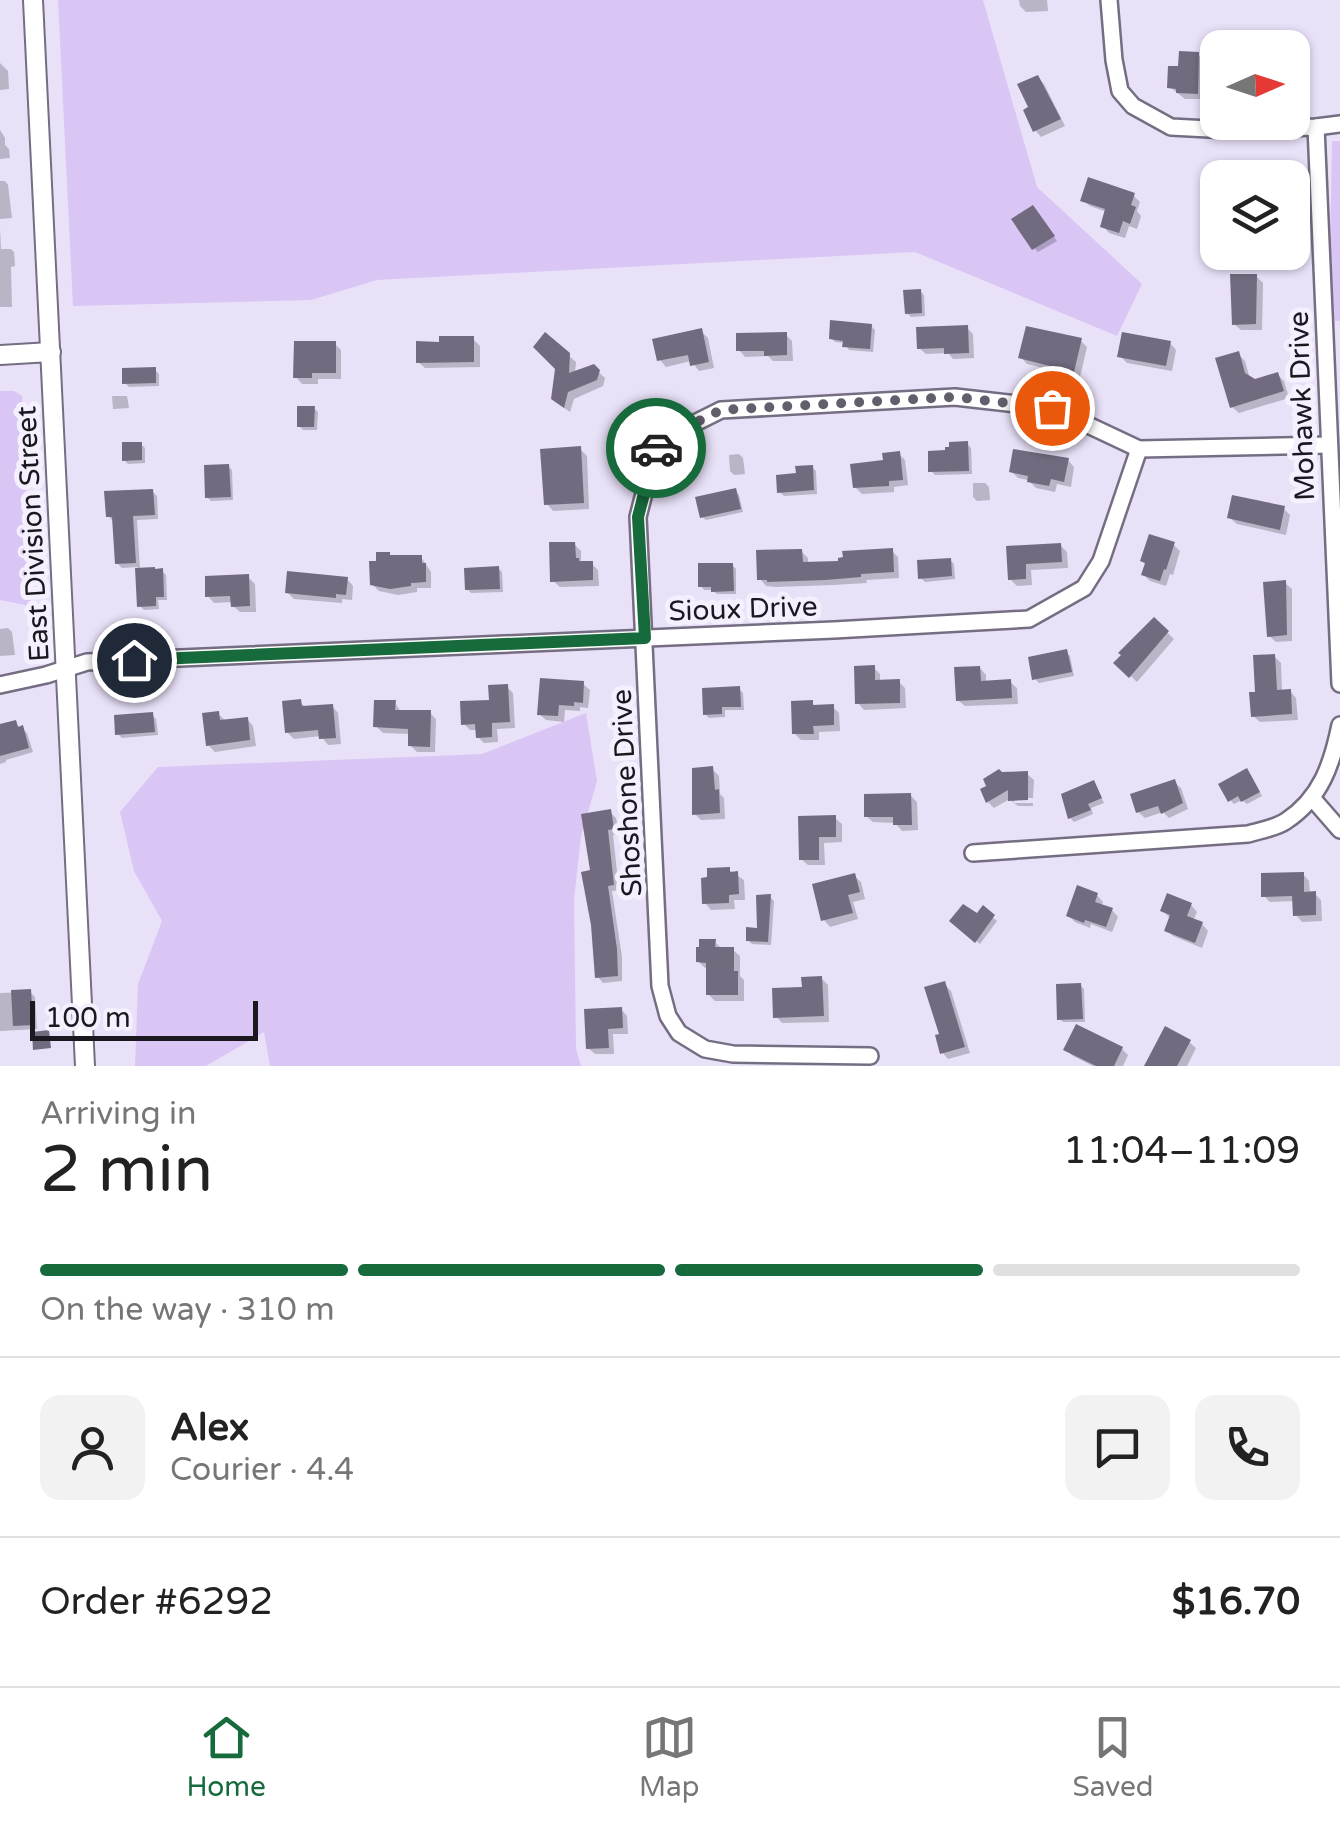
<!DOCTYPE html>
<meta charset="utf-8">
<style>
:root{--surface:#fff;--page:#f2f2f2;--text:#222;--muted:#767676;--line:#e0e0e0;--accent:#176a3b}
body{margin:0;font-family:"Varela Round",sans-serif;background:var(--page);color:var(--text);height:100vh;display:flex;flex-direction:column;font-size:38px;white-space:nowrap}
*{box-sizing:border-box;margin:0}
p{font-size:32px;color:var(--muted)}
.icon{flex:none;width:55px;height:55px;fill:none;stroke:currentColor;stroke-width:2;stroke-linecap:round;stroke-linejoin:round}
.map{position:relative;height:1066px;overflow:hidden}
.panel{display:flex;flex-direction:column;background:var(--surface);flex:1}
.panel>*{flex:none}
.needle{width:65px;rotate:87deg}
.tools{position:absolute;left:1200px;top:30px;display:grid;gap:20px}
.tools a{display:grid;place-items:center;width:110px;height:110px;border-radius:20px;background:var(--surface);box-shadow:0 2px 8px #0004;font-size:50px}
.scale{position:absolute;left:30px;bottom:25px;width:228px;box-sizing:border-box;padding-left:10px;border:5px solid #1b1820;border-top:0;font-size:28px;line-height:35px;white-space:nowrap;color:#1b1820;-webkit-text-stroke:8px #f5f0fe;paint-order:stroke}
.pin{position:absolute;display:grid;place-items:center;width:85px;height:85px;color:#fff;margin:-42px;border:5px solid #fff;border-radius:50%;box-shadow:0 2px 10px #0007}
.courier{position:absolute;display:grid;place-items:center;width:100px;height:100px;margin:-50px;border:8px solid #176a3b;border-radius:50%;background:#fff;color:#222;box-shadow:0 2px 12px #0007}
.overview em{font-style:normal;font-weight:600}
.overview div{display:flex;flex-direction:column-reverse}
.overview{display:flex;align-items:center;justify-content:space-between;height:170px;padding:0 40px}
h1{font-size:65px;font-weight:600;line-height:75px}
.bar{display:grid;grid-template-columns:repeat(4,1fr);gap:15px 10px;align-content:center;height:120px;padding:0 40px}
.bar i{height:12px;border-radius:8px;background:var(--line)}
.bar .current{background:var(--accent)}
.bar p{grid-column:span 4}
.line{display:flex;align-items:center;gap:25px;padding:0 40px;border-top:2px solid var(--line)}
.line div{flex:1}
.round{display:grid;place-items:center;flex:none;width:105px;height:105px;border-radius:20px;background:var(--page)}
.menu{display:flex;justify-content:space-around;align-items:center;height:140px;border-top:2px solid var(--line);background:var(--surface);font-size:28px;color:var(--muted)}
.menu a{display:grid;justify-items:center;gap:5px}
.menu .current{color:var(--accent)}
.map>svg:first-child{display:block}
.green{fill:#d9c6f5}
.shadow{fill:#0003}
.building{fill:#726a7e}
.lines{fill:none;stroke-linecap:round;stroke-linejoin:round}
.minor-casing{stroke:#756e82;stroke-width:20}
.tertiary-casing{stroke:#756e82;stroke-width:22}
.minor{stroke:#fff;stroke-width:15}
.tertiary{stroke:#fff;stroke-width:18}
.done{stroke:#635e6c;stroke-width:10;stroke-dasharray:0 18}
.route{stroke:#176a3b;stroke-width:12}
.labels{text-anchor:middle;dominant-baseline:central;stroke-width:10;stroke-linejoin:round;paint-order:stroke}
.street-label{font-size:28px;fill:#1b1820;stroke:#f5f0fe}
</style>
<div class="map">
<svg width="1340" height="1066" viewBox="0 0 1340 1066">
<rect width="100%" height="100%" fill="#e9e1f8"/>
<g class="green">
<path d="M58 0H983L1037 187 1142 284 1117 336 915 252 377 280 311 300 73 306Z"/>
<path d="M1332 141H1340V321L1329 320Z"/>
<path d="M0 391H14L22 396 31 606 0 600Z"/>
<path d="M586 713 597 781 581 836 574 900 576 1049 581 1066H270L264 1032 206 1066H135L138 984 162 921 134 871 120 812 158 767 482 754Z"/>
</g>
<g class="shadow">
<path d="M1019 0H1047L1048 11 1026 12 1020 6Z"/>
<path d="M1198 55 1205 61 1203 99H1185L1170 87 1181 69Z"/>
<path d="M1292 57 1296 60 1297 76 1292 77Z"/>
<path d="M0 63 8 71 9 89 0 90Z"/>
<path d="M1038 78 1044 84 1065 126 1041 137 1035 130Z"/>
<path d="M0 130 5 138V145L9 149 10 158 0 159Z"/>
<path d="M0 181H5L8 185 12 218 0 219Z"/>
<path d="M1133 195 1140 202 1137 211 1141 216 1137 229 1129 226 1125 238 1109 233 1103 226 1107 212 1090 206 1083 200Z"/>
<path d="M1037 212 1057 241 1038 252 1034 248Z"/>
<path d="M0 228 1 249H11L14 252 15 266 11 267 12 307H0Z"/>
<path d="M1256 276 1263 283 1262 330H1241L1234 324Z"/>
<path d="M920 291 924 295 925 316 911 317 907 313Z"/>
<path d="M871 326 875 330 873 352 849 350 845 343 835 342 831 338Z"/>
<path d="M967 328 973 334 974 358 953 359 948 353 926 354 919 348Z"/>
<path d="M701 331 708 338 714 368 699 371 691 361 666 367 660 360Z"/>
<path d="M786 335 792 341 793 361H773L768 356 745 357 739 350Z"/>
<path d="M473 339 480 346V367L425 368 418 362 442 344Z"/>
<path d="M1081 341 1087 347 1080 377 1027 364 1021 357Z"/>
<path d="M1170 343 1176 350 1172 371 1127 363 1120 356Z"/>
<path d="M335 344 341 350V379H318V384H302L296 377Z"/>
<path d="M1238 354 1245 361 1250 379 1255 382 1278 375 1284 381 1289 398 1239 413 1232 407Z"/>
<path d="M568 355 576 362 575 373 593 367 605 378 603 386 574 399 570 412 560 405 558 368Z"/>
<path d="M155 370 159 374V386L129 387 125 383Z"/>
<path d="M112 396H127L129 408 113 409Z"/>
<path d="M314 408 318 412 317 430H303L299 426Z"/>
<path d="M141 444 145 448V463L128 464 124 460Z"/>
<path d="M967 444 971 448 972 474 935 475 931 471 948 453Z"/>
<path d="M580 449 587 456 589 509 553 511 547 504Z"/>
<path d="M739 454 743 458 745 474 734 475 730 471 729 455Z"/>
<path d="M899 454 905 460 908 485 894 487V492L862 494 855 487Z"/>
<path d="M1068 460 1074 467 1071 487 1057 484 1055 492 1036 488 1028 480 1018 478 1011 471Z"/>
<path d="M228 466 232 470 233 500 211 501 207 497Z"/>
<path d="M812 467 816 471 817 494 784 496 780 492Z"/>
<path d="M973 483H985L989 487 990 500 977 501 973 497Z"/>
<path d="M152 491 157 496 158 519 137 520 140 570 162 571 166 575 167 600H158L159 609 144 610 140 606 138 567 122 568 117 563 113 521 108 516Z"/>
<path d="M735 491 739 495 743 512 706 520 702 517Z"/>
<path d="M1284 509 1290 515 1286 535 1237 524 1230 518Z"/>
<path d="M574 544 581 551V564H592L598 570 599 586 560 587 553 581Z"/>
<path d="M1173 544 1180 551 1173 575 1170 574 1166 586 1150 581 1144 575 1147 565 1142 561Z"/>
<path d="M1060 545 1067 552 1068 568 1031 570 1032 585 1017 586 1010 579 1009 548Z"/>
<path d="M801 551 808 558V564L841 563 892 551 898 557 899 578 866 580 867 583 833 585 776 587 766 586 760 579Z"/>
<path d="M421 557 431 572V588H417V592L398 595 379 591 372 584 379 563 392 558Z"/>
<path d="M950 560 954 564 955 579 925 582 921 578Z"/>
<path d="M732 565 736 569V594H717L712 590H704L701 586Z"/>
<path d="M498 568 502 572 503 592 471 593 467 589Z"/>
<path d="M248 577 255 584 256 612H240L233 606V602L214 603 208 596Z"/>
<path d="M347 579 353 586 352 600 342 599V603L294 599 287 592Z"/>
<path d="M1285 583 1292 589V641L1276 642 1269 636Z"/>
<path d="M1154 620 1174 639 1137 682 1117 663Z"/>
<path d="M8 628 12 632 15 655 0 656V629Z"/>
<path d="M1066 652 1070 656 1074 676 1039 683 1035 679Z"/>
<path d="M1274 656 1281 663 1282 692 1290 691 1296 698 1298 720 1260 722 1253 716 1258 694Z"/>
<path d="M874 668 880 674V683L899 682 905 688 906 708 864 710 858 703Z"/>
<path d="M980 668 986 675V683L1010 682 1017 688 1018 704 965 706 958 700Z"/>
<path d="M583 684 590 690 588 708 580 707V711L565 710 564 722 546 720 539 714Z"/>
<path d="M507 687 513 693 515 728 497 729 498 742 484 743 478 737V730H470L464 724 492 702Z"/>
<path d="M739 689 743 693 744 710H725V717L709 718 705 714Z"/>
<path d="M300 702 307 709 332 706 338 713 341 744 328 745 321 736 294 739 287 732Z"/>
<path d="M395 703 401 712 430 713 436 719 435 752H417L410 745 411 734 383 733 376 726Z"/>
<path d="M812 703 816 707H833L839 713 840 731 819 732V740H801L794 733Z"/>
<path d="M218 714 225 720 247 719 253 726 256 746 215 752 208 745Z"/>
<path d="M152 715 156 719 158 735 122 738 118 734Z"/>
<path d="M15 723 27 733 33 752 6 760V762L0 764V726Z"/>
<path d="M712 769 719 776 720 794 724 798 725 819 701 820 695 814Z"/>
<path d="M1027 774 1034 780 1033 798H1014V803L1010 799 994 808 988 802Z"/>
<path d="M1251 775 1262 796 1247 804 1242 800 1234 804 1230 800Z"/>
<path d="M1174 782 1181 788 1188 809 1169 818 1163 812 1145 818 1138 812Z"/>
<path d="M1094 783 1104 803 1091 808 1093 814 1074 822 1070 818Z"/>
<path d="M910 795 917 802 918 830 902 831 895 823 873 822 866 816Z"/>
<path d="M1014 803H1033V806H1018Z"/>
<path d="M610 812 616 818 619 834 613 835 619 890 612 891 622 957V981L603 983 598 977 593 872Z"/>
<path d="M800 818H835L842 824V842L824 843 825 865H808L801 859Z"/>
<path d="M729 870 744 880 745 900H734L735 909 711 910 705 903Z"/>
<path d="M1303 874 1309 881 1310 894H1315L1321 900 1322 921 1302 922 1296 915 1295 901 1270 902 1264 896Z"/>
<path d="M854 876 861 882 865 899 853 902 858 919 830 927 824 920Z"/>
<path d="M1097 895 1103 902 1101 907 1112 910 1118 917 1112 932 1091 924 1090 928 1075 922 1069 916Z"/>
<path d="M770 897 774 901 771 945 752 944 748 940 759 930Z"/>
<path d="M1191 905 1197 912 1193 921 1202 924 1208 931 1202 948 1173 936 1167 930 1169 917 1163 911Z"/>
<path d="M983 909 997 921 980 944 952 921 977 916Z"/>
<path d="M714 941 721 948 733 950 740 956V976L744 980V1001H715L708 994 709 968H705L698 961Z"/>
<path d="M822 979 828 985 829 1022 782 1023 776 1016 804 989Z"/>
<path d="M944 984 951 991 970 1053 948 1059 942 1052Z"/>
<path d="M1080 985 1084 989 1085 1022H1063L1060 1019Z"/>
<path d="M30 992 35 997 37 1029 0 1031V993Z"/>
<path d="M621 1009 627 1016 628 1034H613L614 1054H595L588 1048Z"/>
<path d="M1189 1042 1196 1048 1187 1066H1147Z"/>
<path d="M1122 1049 1128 1055 1123 1066H1093L1073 1056 1066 1050Z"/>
</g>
<g class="building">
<path d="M1179 51 1199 52 1198 94 1176 93V89L1167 88 1168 66H1178Z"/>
<path d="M1038 75 1061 119 1033 132 1023 110 1028 107 1017 84Z"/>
<path d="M1088 177 1135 193 1131 205 1136 207 1130 224 1123 221 1119 233 1100 227 1105 209 1080 201Z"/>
<path d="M1033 205 1055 236 1032 250 1011 219Z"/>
<path d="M1230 274H1257L1256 324 1232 325Z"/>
<path d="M921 289 922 313 905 314 903 290Z"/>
<path d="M830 320 872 324 870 349 842 347 843 341 829 339Z"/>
<path d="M968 325 969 353 944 354V348L917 349 916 327Z"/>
<path d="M1026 326 1082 338 1074 372 1018 358Z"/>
<path d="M702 328 709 362 690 366 688 355 657 361 652 339Z"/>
<path d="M545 332 570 353 569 373 594 364 600 370 597 380 568 392 564 408 551 399 555 369 533 347Z"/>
<path d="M787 332V355L764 356V351H736V333Z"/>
<path d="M1122 332 1171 341 1166 366 1117 357Z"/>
<path d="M439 336H474V362L416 363V341L439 342Z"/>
<path d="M294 341H336V373H312V378H293Z"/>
<path d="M1239 351 1245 373 1255 379 1278 372 1284 391 1230 408 1215 358Z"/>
<path d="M156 367V383L122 384V368Z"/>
<path d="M297 406H315L314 427H297Z"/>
<path d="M968 441 969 471 928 472V451L945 450V447H949V442Z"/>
<path d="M122 442H142V460L122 461Z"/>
<path d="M581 446 584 503 544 505 540 449Z"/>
<path d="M1013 449 1069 458 1064 482 1051 479 1049 486 1027 482 1028 476 1009 472Z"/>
<path d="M900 451 903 480 889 481V486L853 488 850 464 883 460 882 453Z"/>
<path d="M229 464 231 497 205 498 204 465Z"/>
<path d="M813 465 814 490 777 493 776 475 796 473 795 466Z"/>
<path d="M736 488 741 509 700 518 695 497Z"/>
<path d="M153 489 155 515 133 516 136 563 115 564 112 517H106L104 491Z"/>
<path d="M1232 495 1285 506 1280 530 1227 518Z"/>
<path d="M1149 534 1175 542 1166 570 1164 569 1160 581 1141 575 1145 563 1140 561Z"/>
<path d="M549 542H575L576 558H579V561H593V580L550 582Z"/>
<path d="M1061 543 1062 562 1026 564V579L1008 580 1006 546Z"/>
<path d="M893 548 894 572 861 574V577L825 580 767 582V580H757L756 550 802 549 803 562 838 561V558L843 557 842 551Z"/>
<path d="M376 552H390V555H422V563H426V582L411 583V586L390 589 370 585 369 561H376Z"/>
<path d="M951 558 952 576 918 579 917 560Z"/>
<path d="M698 563H733L734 591 711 592V587H698Z"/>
<path d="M499 566 500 589 465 590 464 568Z"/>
<path d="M155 567V569L163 568 164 597H156V606L137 607 135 568Z"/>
<path d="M287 571 348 577 346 595 336 594V598L285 593Z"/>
<path d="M249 574 250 606 231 607 230 596 205 597V576Z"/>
<path d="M1286 580 1287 635 1267 637 1263 582Z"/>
<path d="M1154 617 1169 631 1129 678 1113 663 1121 655 1118 653Z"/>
<path d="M1067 649 1072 672 1032 680 1028 657Z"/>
<path d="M1275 654 1277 690 1291 689 1292 714 1251 717 1249 692H1255L1253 655Z"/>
<path d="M875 665V680L900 679V703L855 704 854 666Z"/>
<path d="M980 666 981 681 1011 679 1012 698 956 701 954 667Z"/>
<path d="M540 678 584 681 583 703 574 702V706L559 705 558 716 537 715Z"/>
<path d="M508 684 510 722 492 723V737L476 738 475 724 461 725 460 701 489 700 488 685Z"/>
<path d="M740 686 741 707H722V714L703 715 702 688Z"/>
<path d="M301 699 302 706 333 704 336 738 319 739 318 730 285 733 282 701Z"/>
<path d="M374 700H396L395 710H431L430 747 408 746V729L373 727Z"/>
<path d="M813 700V705L834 704V725L813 726 814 734H792L791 701Z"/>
<path d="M219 711 220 720 248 717 250 740 206 746 202 713Z"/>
<path d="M153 712 155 732 115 735 114 715Z"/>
<path d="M16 720 18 727 23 725 29 748 0 756V724Z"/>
<path d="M713 766 715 790 719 789 720 813 692 815V768Z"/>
<path d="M1247 768 1260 792 1241 802 1238 796 1228 802 1218 784Z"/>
<path d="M999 769 1002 772 1028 771V800L1008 801V790L986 803 980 789 986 786 983 779Z"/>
<path d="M1175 779 1183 803 1161 814 1158 806 1136 813 1130 794Z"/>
<path d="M1094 780 1102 798 1088 804 1091 810 1068 819 1061 794Z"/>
<path d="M911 793 912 825H893V817H864V794Z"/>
<path d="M611 809 614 829 608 830 614 885 608 886 617 949 618 976 595 978 591 925 581 872 590 870 581 814Z"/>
<path d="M836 815V837H819V860H799L798 816Z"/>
<path d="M730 867V872L738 871 739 894 729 895V903L702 904 701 878 707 877V868Z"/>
<path d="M1304 872V892L1316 891V915L1293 916 1292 896 1261 897V873Z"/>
<path d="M855 873 860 892 848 895 853 913 821 921 812 884Z"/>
<path d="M1077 885 1098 893 1095 902 1113 908 1106 927 1085 920 1084 923 1066 916Z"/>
<path d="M1167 893 1192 903 1187 916 1203 922 1195 943 1164 931 1170 915 1160 911Z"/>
<path d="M771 894 768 942 746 941V927L757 928 756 895Z"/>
<path d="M963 904 977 913 983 905 995 915 975 943 949 921Z"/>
<path d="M699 939H716L715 947H734V971H738V995H706V963L696 962V947H699Z"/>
<path d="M822 976 824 1016 773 1018 772 988 802 987 801 977Z"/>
<path d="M945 981 965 1047 940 1054 935 1035 939 1034 924 987Z"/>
<path d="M1081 983 1083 1019 1057 1020 1056 984Z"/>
<path d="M31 989 33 1025 13 1026 11 990Z"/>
<path d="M622 1007 623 1028 608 1029 609 1048 586 1049 584 1009Z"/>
<path d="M1076 1024 1123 1047 1114 1066H1096L1063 1050Z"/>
<path d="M1165 1026 1191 1040 1177 1066H1144Z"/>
<path d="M49 1030 51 1048 33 1050 32 1032Z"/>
</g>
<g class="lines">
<g class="minor-casing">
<g id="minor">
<path d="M1109 0 1114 60 1120 91 1133 106 1171 127 1228 130 1316 127 1340 124"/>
<path d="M1316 127 1340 684"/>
<path d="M0 685 46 675 87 662 834 630 1029 619 1084 588 1101 561 1139 449"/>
<path d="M1313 799 1340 830"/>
<path d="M973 853 1248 834C1261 830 1276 828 1286 821 1321 798 1332 764 1340 725"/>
<path d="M870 1056 733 1054 705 1049 679 1033 668 1016 660 986 638 517 657 442 721 410 955 397 1052 408 1139 449 1328 445"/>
</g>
</g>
<g class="tertiary-casing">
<g id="tertiary">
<path d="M33 0 85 1066"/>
<path d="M0 355 51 352"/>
</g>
</g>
<use href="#minor" class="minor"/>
<use href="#tertiary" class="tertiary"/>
</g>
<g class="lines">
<path class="done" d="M656 448 657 442 721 410 955 397 1052 408"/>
<path class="route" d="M134 660 645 638 638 517 656 448"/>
</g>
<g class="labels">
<g class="street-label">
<text transform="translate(1302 406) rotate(-92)">Mohawk Drive</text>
<text transform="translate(33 534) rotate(-93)">East Division Street</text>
<text transform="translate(743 609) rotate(-2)">Sioux Drive</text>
<text transform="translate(627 793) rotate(-93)">Shoshone Drive</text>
</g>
</g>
</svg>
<div class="tools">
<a><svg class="needle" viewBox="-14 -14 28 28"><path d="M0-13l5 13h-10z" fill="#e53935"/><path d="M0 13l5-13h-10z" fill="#767676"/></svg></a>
<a><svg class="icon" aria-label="layers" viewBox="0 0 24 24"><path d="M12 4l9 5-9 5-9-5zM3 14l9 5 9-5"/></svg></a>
</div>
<div class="scale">100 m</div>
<div class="pin" style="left:1052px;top:408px;background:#ea580c"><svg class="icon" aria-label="bag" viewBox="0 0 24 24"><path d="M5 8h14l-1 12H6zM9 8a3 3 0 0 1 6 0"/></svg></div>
<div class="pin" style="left:134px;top:660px;background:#1f2937"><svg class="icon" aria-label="home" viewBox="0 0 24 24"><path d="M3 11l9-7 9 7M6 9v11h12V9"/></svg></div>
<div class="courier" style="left:656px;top:448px"><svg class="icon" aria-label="car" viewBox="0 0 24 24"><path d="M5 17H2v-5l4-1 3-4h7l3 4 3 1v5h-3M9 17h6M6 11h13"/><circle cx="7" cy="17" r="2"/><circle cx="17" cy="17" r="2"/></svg></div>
</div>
<section class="panel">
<div class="overview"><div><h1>2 min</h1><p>Arriving in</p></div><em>11:04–11:09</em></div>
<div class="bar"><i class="current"></i><i class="current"></i><i class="current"></i><i></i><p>On the way · 310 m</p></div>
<div class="line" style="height:180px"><a class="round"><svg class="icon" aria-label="person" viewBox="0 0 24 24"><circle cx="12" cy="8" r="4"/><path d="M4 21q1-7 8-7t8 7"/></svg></a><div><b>Alex</b><p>Courier · 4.4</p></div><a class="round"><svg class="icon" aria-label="chat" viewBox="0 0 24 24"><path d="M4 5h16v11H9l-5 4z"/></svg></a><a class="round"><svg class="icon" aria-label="phone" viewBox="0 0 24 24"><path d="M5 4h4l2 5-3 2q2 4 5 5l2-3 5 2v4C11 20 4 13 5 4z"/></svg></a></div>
<div class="line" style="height:130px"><div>Order #6292</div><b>$16.70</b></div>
</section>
<nav class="menu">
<a class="current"><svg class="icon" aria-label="home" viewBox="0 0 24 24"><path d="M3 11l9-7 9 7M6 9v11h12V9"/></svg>Home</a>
<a><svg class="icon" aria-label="map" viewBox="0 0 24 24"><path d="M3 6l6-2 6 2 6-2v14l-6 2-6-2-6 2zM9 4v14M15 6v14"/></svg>Map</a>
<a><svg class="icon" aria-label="saved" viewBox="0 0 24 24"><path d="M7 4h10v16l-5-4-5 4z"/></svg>Saved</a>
</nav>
